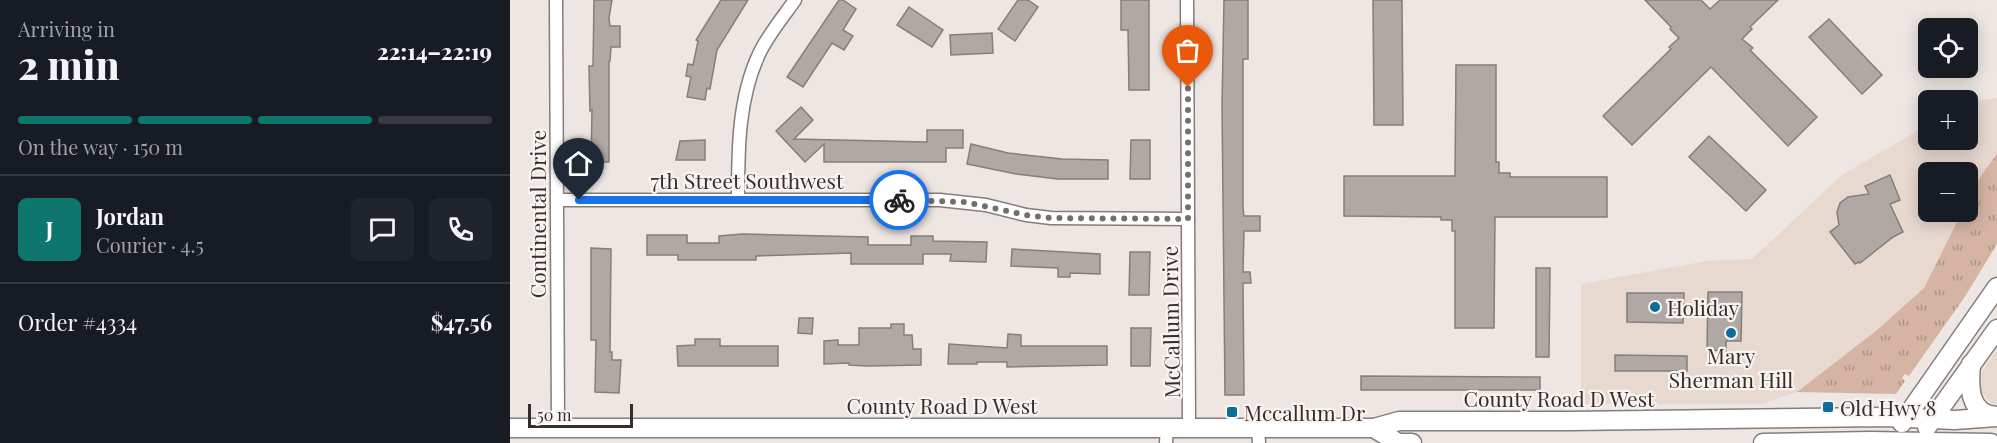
<!DOCTYPE html>
<meta charset="utf-8">
<style>
:root{--surface:#171b24;--page:#20242c;--text:#f1f3f6;--muted:#9ea1a6;--line:#363941;--accent:#0f766e}
body{margin:0;font-family:"Playfair Display",serif;background:var(--page);color:var(--text);height:100vh;display:flex;flex-direction:column;font-size:22px;white-space:nowrap}
*{box-sizing:border-box;margin:0}
p{font-size:20px;color:var(--muted)}
.icon{flex:none;width:33px;height:33px;fill:none;stroke:currentColor;stroke-width:2;stroke-linecap:round;stroke-linejoin:round}
.map{position:relative;flex:1;overflow:hidden}
.side{display:flex;flex-direction:column;background:var(--surface);width:510px}
.side>*{flex:none}
.tools{position:absolute;left:1408px;top:18px;display:grid;gap:12px}
.tools a{display:grid;place-items:center;width:60px;height:60px;border-radius:9px;background:var(--surface);box-shadow:0 3px 15px #0003;font-size:30px}
.scale{position:absolute;left:18px;bottom:15px;width:105px;box-sizing:border-box;padding-left:6px;border:3px solid #322f2d;border-top:0;font-size:16px;line-height:21px;white-space:nowrap;color:#322f2d;-webkit-text-stroke:4px #fbf3f0;paint-order:stroke}
.pin{position:absolute;display:grid;place-items:center;width:51px;height:51px;color:#fff;margin:-62px -26px;border-radius:50% 50% 50% 0;rotate:-45deg;box-shadow:0 0 6px #0007}
.pin .icon{rotate:45deg}
.courier{position:absolute;display:grid;place-items:center;width:60px;height:60px;margin:-30px;border:4px solid #1a73e8;border-radius:50%;background:#fff;color:#222;box-shadow:0 2px 8px #0007}
.head em{font-style:normal;font-weight:800}
.head div{display:flex;flex-direction:column-reverse}
.head{display:flex;align-items:center;justify-content:space-between;height:102px;padding:0 18px}
h1{font-size:39px;font-weight:800;line-height:45px}
.bar{display:grid;grid-template-columns:repeat(4,1fr);gap:9px 6px;align-content:center;height:72px;padding:0 18px}
.bar i{height:8px;border-radius:4px;background:var(--line)}
.bar .current{background:var(--accent)}
.bar p{grid-column:span 4}
.line{display:flex;align-items:center;gap:15px;padding:0 18px;border-top:2px solid var(--line)}
.line div{flex:1}
.round{display:grid;place-items:center;flex:none;width:63px;height:63px;border-radius:9px;background:var(--page)}
main{display:flex;flex:1;min-height:0}
.map>svg:first-child{display:block}
.built{fill:#e7d8d0}
.grass{fill:url(#grass-tufts)}
.building{fill:#afa8a5;stroke:#857e7b;stroke-width:1.5}
.lines{fill:none;stroke-linecap:round;stroke-linejoin:round}
.street-casing{stroke:#847d7a;stroke-width:15}
.secondary-casing{stroke:#847d7a;stroke-width:21}
.street{stroke:#fff;stroke-width:12}
.secondary{stroke:#fff;stroke-width:18}
.done{stroke:#736f6c;stroke-width:6;stroke-dasharray:0 10.8}
.route{stroke:#1a73e8;stroke-width:8}
.poi-dot{fill:#0a6f9c;stroke:#fbf3f0;stroke-width:2}
.labels{text-anchor:middle;dominant-baseline:central;stroke-width:4.5;stroke-linejoin:round;paint-order:stroke}
.street-label{font-size:21px;fill:#322f2d;stroke:#fbf3f0}
.poi-label{font-size:21px;fill:#322f2d;stroke:#fbf3f0;text-anchor:start}
</style>
<main>
<section class="side">
<div class="head"><div><h1>2 min</h1><p>Arriving in</p></div><em>22:14–22:19</em></div>
<div class="bar"><i class="current"></i><i class="current"></i><i class="current"></i><i></i><p>On the way · 150 m</p></div>
<div class="line" style="height:108px"><b class="round" style="background:var(--accent);color:#fff">J</b><div><b>Jordan</b><p>Courier · 4.5</p></div><a class="round"><svg class="icon" aria-label="chat" viewBox="0 0 24 24"><path d="M4 5h16v11H9l-5 4z"/></svg></a><a class="round"><svg class="icon" aria-label="phone" viewBox="0 0 24 24"><path d="M5 4h4l2 5-3 2q2 4 5 5l2-3 5 2v4C11 20 4 13 5 4z"/></svg></a></div>
<div class="line" style="height:78px"><div>Order #4334</div><b>$47.56</b></div>
</section>
<div class="map">
<svg width="1487" height="443" viewBox="0 0 1487 443">
<defs>
<pattern id="grass-tufts" width="24" height="20" patternUnits="userSpaceOnUse" patternTransform="scale(1.5)"><rect width="24" height="20" fill="#d5b4a3"/><path d="M3 7l-1-3M5 7V3M7 7l1-3M15 17l-1-3M17 17v-4M19 17l1-3" fill="none" stroke="#ad9385"/></pattern>
</defs>
<rect width="100%" height="100%" fill="#ede6e2"/>
<g class="built">
<path d="M1487 98V154L1458 199V172H1419V212H1452L1414 288 1367 330 1287 392 1252 404H1071V284L1197 261 1242 259 1332 175 1399 136 1419 122V140H1458V102Z"/>
<path d="M1487 350V404L1481 403 1472 392 1470 379 1472 372Z"/>
</g>
<path class="grass" d="M1487 154V244L1456 295 1399 376 1395 374 1392 378 1395 381 1386 394 1287 392 1367 330 1414 288 1452 212H1458C1458 189 1474 172 1487 154Z"/>
<g class="building">
<path d="M84 0H102L99 18 100 26H110V47H101L100 61H99V162H81L82 110 80 111 79 66H83Z"/>
<path d="M211 0H238L207 50 200 89 197 88 195 100 177 97 181 77 176 76 178 64 183 65 188 41 186 40Z"/>
<path d="M329 0H333L346 9 333 30 343 36 334 50 322 43 293 87 277 77Z"/>
<path d="M508 0H518L528 7 505 41 488 29Z"/>
<path d="M611 0H639V90H619L618 30H611Z"/>
<path d="M714 0H738V59H733V208L734 216H750V231H734L733 272H740L741 283H733L734 395H715L712 104Z"/>
<path d="M863 0H892L893 125H864Z"/>
<path d="M1135 0H1191L1200 9 1210 0H1268L1240 27 1242 29 1232 39 1243 48 1240 50 1307 117 1278 146 1201 67 1122 145 1093 116 1161 49 1159 47 1169 38 1160 29 1161 27Z"/>
<path d="M399 7 433 30 422 47 387 25Z"/>
<path d="M1319 19 1372 75 1352 94 1299 37Z"/>
<path d="M482 33 483 53 441 55 440 35Z"/>
<path d="M946 65H986V162H989V173H1000V177H1097V217H985L984 328H945V231H942V220H931V217L834 216V176H945Z"/>
<path d="M291 107 303 120 284 139 417 142V130H453V148H436V162H314V144L295 162 266 131Z"/>
<path d="M1199 136 1256 190 1236 211 1179 157Z"/>
<path d="M195 140V160H166L170 141Z"/>
<path d="M621 140H640V179H620Z"/>
<path d="M461 144 498 153 552 159 598 160V179H548L506 174 457 164Z"/>
<path d="M1380 175 1390 200 1380 204 1393 232 1383 237 1350 263 1349 262 1345 264 1320 232 1329 225 1327 212 1330 203 1338 197 1359 194 1355 186Z"/>
<path d="M232 234 358 237V245H401V236H423V241L477 242 476 262 440 261 441 254H413V264H341V253L246 256V260H168V255H137V235H177V243H209V236Z"/>
<path d="M81 248 101 249 100 352H102V360H111L109 393 85 392 86 340H81Z"/>
<path d="M502 249 590 254V274L560 273V277H548V268L501 266Z"/>
<path d="M620 252H640L639 295H619Z"/>
<path d="M1026 268H1040L1039 357H1026Z"/>
<path d="M1198 292H1232L1231 341H1216V351L1197 350Z"/>
<path d="M1117 293H1174L1173 323 1117 322Z"/>
<path d="M289 318H303L302 334 288 333Z"/>
<path d="M381 324H394V335H402L403 349H411V365L357 366 339 365V363L314 364V341L328 340V345H349V328H381Z"/>
<path d="M621 328H641L640 366H621Z"/>
<path d="M498 334 511 335V346H597V365L497 367V362H467V364H438L439 344 497 348Z"/>
<path d="M185 339H210V346H268V366H168L167 346 185 345Z"/>
<path d="M1105 355 1177 356V371H1105Z"/>
<path d="M851 376 1030 377V390H851Z"/>
</g>
<g class="lines">
<g class="street-casing">
<g id="street">
<path d="M46 0 48 428"/>
<path d="M677 0 679 427"/>
<path d="M228 199C228 151 228 99 249 54 258 35 273 17 285 0"/>
<path d="M47 200H430L476 205 516 215 541 218 678 219"/>
<path d="M748 428 749 443"/>
<path d="M656 443 657 428"/>
</g>
</g>
<g class="secondary-casing">
<g id="secondary">
<path d="M1461 364C1459 385 1458 415 1487 416"/>
<path d="M1392 423 1487 287"/>
<path d="M1417 427 1487 329"/>
<path d="M0 428H864L889 421H1061L1374 417 1445 420 1487 417"/>
<path d="M864 428 888 443H902"/>
<path d="M1253 443 1360 441 1481 443"/>
</g>
</g>
<use href="#street" class="street"/>
<use href="#secondary" class="secondary"/>
</g>
<g class="lines">
<path class="done" d="M389 200 455 202 516 215 541 218 678 219V87"/>
<path class="route" d="M69 200H389"/>
</g>
<g class="poi-dot">
<circle cx="1145" cy="307" r="6"/>
<circle cx="1221" cy="333" r="6"/>
<rect x="1312" y="401" width="12" height="12" rx="3"/>
<rect x="716" y="406" width="12" height="12" rx="3"/>
</g>
<g class="labels">
<g class="street-label">
<text x="237" y="180">7th Street Southwest</text>
<text transform="translate(27 214) rotate(-90)">Continental Drive</text>
<text transform="translate(660 322) rotate(-91)">McCallum Drive</text>
<text x="1049" y="398">County Road D West</text>
<text x="432" y="405">County Road D West</text>
</g>
<g class="poi-label">
<text x="1157" y="307">Holiday</text>
<text x="1221" y="355" text-anchor="middle">Mary<tspan x="1221" dy="24">Sherman Hill</tspan></text>
<text x="1330" y="407">Old Hwy 8</text>
<text x="734" y="412">Mccallum Dr</text>
</g>
</g>
</svg>
<div class="tools">
<a><svg class="icon" aria-label="locate" viewBox="0 0 24 24"><circle cx="12" cy="12" r="6"/><path d="M12 2v4M12 18v4M2 12h4M18 12h4"/></svg></a>
<a>+</a>
<a>−</a>
</div>
<div class="scale">50 m</div>
<div class="pin" style="left:678px;top:87px;background:#ea580c"><svg class="icon" aria-label="bag" viewBox="0 0 24 24"><path d="M5 8h14l-1 12H6zM9 8a3 3 0 0 1 6 0"/></svg></div>
<div class="pin" style="left:69px;top:200px;background:#1f2937"><svg class="icon" aria-label="home" viewBox="0 0 24 24"><path d="M3 11l9-7 9 7M6 9v11h12V9"/></svg></div>
<div class="courier" style="left:389px;top:200px"><svg class="icon" aria-label="bike" viewBox="0 0 24 24"><circle cx="6" cy="16" r="4"/><circle cx="18" cy="16" r="4"/><path d="M6 16l4-8h5l3 8M10 8l3 8H6M13 5h3"/></svg></div>
</div>
</main>
